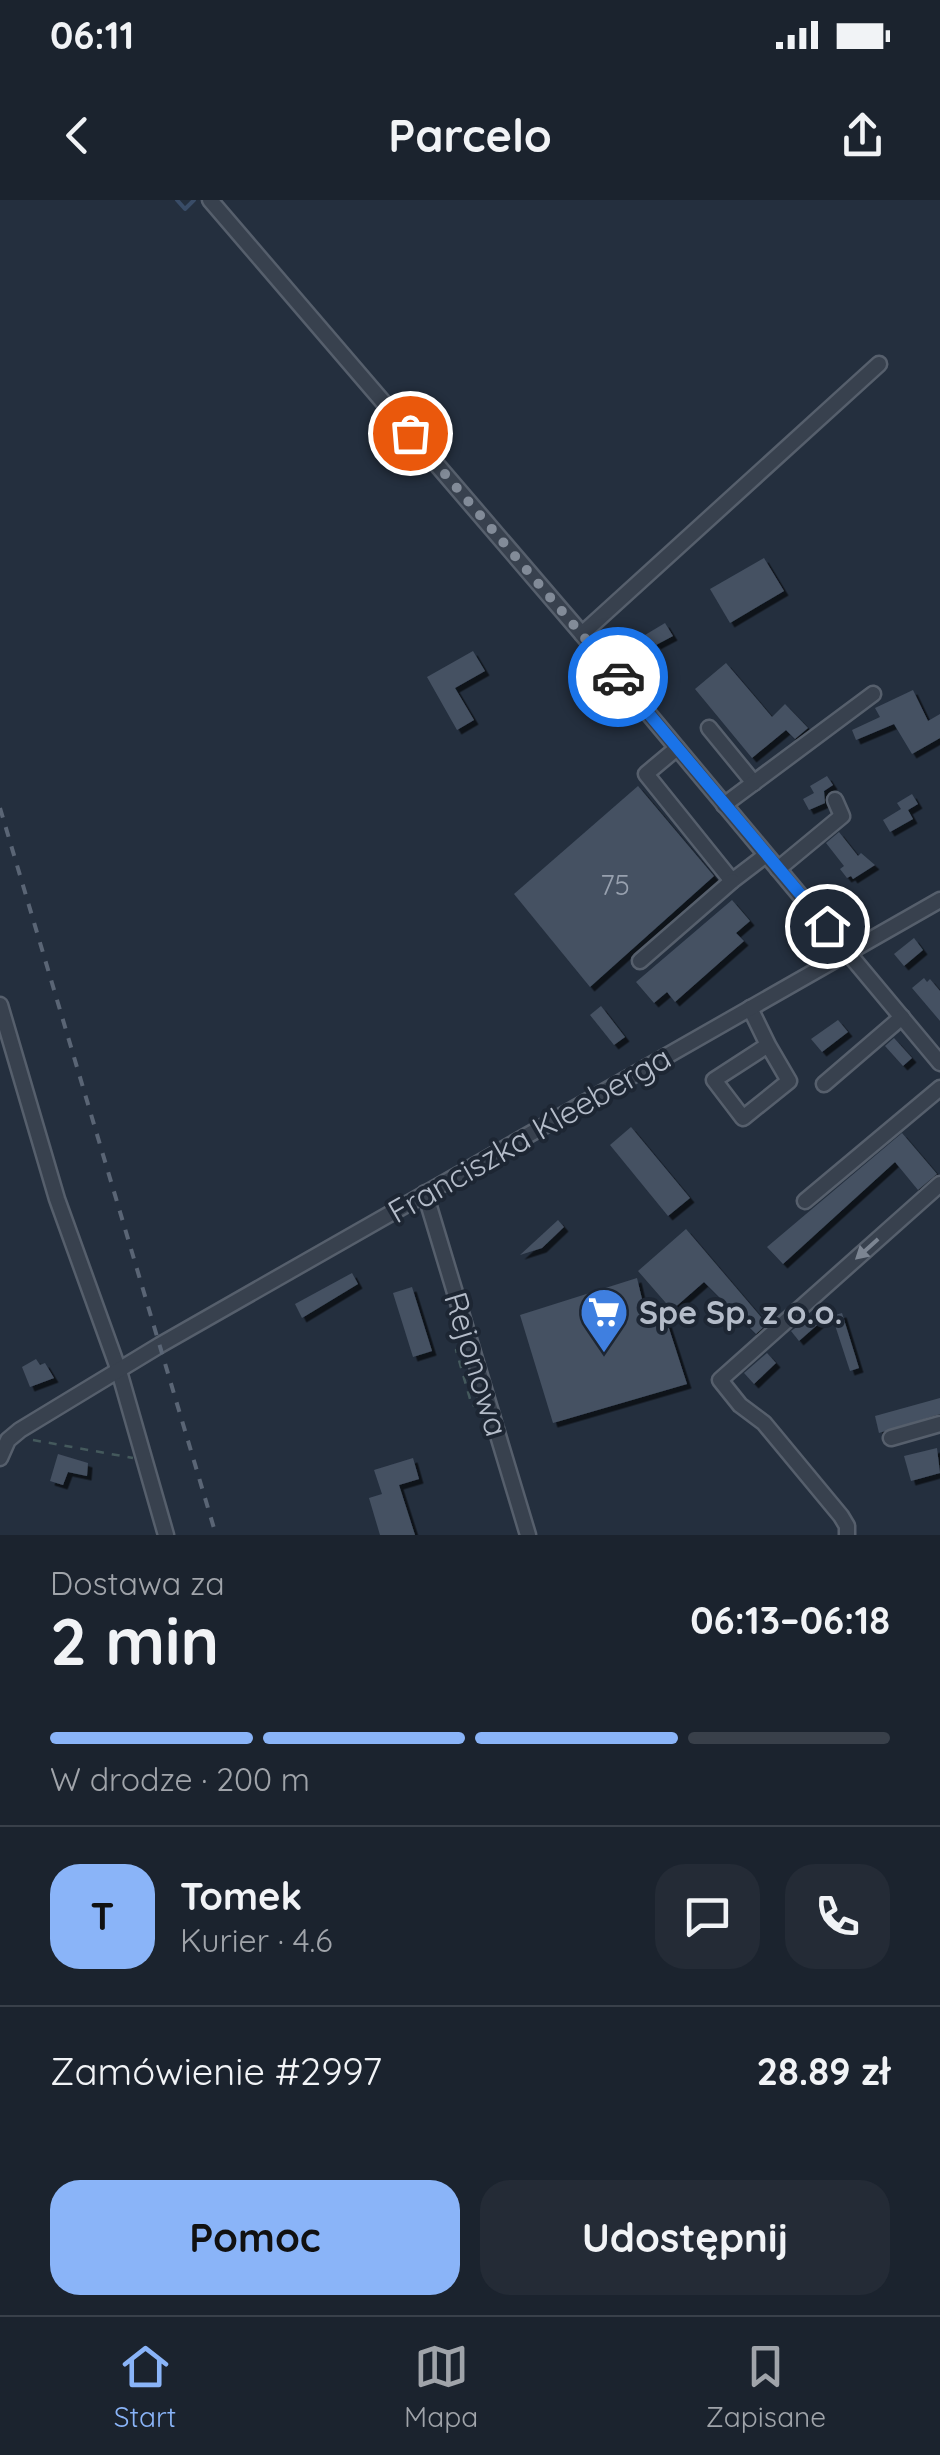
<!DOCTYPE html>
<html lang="pl">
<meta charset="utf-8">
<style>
:root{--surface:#1b232e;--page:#242b36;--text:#f1f3f6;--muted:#a0a4aa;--line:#39404a;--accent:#8ab4f8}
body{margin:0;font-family:Quicksand,sans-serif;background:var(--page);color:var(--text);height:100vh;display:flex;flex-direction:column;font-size:38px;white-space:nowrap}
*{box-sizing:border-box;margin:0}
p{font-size:32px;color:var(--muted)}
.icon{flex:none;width:55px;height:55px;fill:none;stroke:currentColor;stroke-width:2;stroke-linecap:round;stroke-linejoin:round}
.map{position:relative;height:1335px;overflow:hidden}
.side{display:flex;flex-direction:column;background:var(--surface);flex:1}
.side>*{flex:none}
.pin{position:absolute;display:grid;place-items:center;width:85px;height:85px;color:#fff;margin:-42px;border:5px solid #fff;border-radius:50%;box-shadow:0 2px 10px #0007}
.courier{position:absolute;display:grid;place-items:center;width:100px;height:100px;margin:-50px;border:8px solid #1a73e8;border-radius:50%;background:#fff;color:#222;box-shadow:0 2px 12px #0007}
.headline em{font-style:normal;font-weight:700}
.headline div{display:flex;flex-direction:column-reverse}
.headline{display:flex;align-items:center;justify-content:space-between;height:170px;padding:0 50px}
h1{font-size:65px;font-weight:700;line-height:75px}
.bar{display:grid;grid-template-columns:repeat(4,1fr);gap:15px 10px;align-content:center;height:120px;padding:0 50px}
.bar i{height:12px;border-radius:8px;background:var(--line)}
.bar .active{background:var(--accent)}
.bar p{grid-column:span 4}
.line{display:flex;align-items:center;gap:25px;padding:0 50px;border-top:2px solid var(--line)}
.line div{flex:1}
.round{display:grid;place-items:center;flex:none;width:105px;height:105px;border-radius:30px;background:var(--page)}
.action{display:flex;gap:20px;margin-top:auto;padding:20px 50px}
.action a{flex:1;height:115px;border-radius:30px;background:var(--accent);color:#111;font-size:40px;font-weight:700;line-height:115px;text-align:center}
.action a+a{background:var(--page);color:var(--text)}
.status{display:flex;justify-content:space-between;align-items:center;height:70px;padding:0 50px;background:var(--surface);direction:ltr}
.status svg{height:28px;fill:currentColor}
header{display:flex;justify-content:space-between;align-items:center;height:130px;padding:0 50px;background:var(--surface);font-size:45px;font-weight:700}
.dock{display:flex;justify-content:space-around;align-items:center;height:140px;border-top:2px solid var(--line);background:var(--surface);font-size:28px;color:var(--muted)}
.dock a{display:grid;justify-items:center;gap:5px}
.dock .active{color:var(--accent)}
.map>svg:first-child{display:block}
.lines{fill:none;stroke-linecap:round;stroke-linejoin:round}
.stream{stroke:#394c67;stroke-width:4}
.building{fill:#455162;filter:url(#shadow)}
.minor-casing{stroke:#565f6c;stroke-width:19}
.path{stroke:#44595c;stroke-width:2.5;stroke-dasharray:8 8;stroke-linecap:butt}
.minor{stroke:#38414e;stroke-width:14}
.rail{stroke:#5a6575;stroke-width:4;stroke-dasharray:10 10;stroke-linecap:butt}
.oneway{fill:#7c8592}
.done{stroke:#828b98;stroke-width:10;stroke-dasharray:0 18}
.route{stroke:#1a73e8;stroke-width:12}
.labels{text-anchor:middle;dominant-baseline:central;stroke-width:8;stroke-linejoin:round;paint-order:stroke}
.number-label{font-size:28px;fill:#98a1af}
.street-label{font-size:32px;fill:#b4bcc9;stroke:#1d2633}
.poi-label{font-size:32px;font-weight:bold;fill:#b4bcc9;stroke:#1d2633;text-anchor:start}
</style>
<div class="status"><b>06:11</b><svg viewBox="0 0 49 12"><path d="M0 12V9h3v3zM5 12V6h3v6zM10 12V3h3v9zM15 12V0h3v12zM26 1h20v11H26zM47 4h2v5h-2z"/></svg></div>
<header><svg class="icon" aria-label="back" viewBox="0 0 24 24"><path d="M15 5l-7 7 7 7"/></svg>Parcelo<svg class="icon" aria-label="share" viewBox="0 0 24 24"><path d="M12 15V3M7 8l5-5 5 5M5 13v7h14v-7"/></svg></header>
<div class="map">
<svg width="940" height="1335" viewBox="0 0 940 1335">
<defs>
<filter id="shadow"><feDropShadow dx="4.5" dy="4.5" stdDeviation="0" flood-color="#0009"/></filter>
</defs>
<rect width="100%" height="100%" fill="#242f3e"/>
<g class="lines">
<path class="stream" d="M177 0 185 9 194 0"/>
</g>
<g class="building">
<path d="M764 358 784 391 730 423 710 389Z"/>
<path d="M665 423 673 436 656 445 655 443 650 445 645 435Z"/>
<path d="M473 451 485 471 455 488 474 520 457 530 427 477Z"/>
<path d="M726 463 772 517 785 504 808 528 795 539 786 530 752 558 695 489Z"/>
<path d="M913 490 928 521 940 514V538L912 554 894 524 856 540 852 530 880 517 875 508Z"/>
<path d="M827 576 833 585 824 591 825 603 809 610 803 599 814 593 810 586Z"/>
<path d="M638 586 714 676 590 787 514 694Z"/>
<path d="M912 594 918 604 908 610 913 619 890 632 883 620 901 609 897 603Z"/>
<path d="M839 632 858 656 861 653 875 665 853 679 851 676 847 678 840 669 844 666 826 643Z"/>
<path d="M732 700 750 721 736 733 744 741 675 802 667 792 654 803 636 782Z"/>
<path d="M914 738 923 750 904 766 894 754Z"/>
<path d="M924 778 927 782 930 779 940 791V821L912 788Z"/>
<path d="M601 806 625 837 614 845 590 815Z"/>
<path d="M838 820 848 832 822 852 811 839Z"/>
<path d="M894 838 912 858 903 866 885 846Z"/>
<path d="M631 927 690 998 668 1016 610 945Z"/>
<path d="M902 933 937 974 918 990 895 962 783 1064 767 1047Z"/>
<path d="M558 1020 564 1027 542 1048 520 1055Z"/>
<path d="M686 1029 767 1124 756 1134 704 1082 672 1110 638 1071Z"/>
<path d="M352 1073 358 1084 302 1118 295 1104Z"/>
<path d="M637 1078 648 1124 666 1119 687 1184 553 1223 520 1115Z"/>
<path d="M412 1087 432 1151 413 1157 393 1093Z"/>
<path d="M818 1112 824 1119 799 1141 791 1131Z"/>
<path d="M842 1113 859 1168 850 1171 832 1116Z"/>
<path d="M767 1153 776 1163 754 1184 744 1173Z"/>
<path d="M36 1159 40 1165 45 1163 54 1178 30 1187 22 1167Z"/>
<path d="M940 1198V1214L879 1233 875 1216Z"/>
<path d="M937 1248 940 1273 911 1281 904 1256Z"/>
<path d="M58 1254 88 1263 87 1276 68 1272 63 1285 50 1281Z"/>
<path d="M413 1258 419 1279 399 1285 415 1335H380L369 1298 382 1294 374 1270Z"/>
</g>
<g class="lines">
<g class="minor-casing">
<g id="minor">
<path d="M210 0 582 434 940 863"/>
<path d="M582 434 879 164"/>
<path d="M709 528 754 583"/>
<path d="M677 548 646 574 732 681 766 655"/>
<path d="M724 605 873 494"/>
<path d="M778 669 842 616 835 600"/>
<path d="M640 761 732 681"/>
<path d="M0 805 57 999 119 1171 166 1335"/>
<path d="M750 808 768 845 714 880 743 918 789 881 768 845"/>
<path d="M824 884 902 817"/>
<path d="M425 993 528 1335"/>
<path d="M805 1001 940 888"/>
<path d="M891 1238 940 1224"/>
<path d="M0 1258 8 1240 20 1230 160 1145 940 700"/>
<path d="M847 1335V1326L841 1316 764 1223 740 1205 720 1180 940 984"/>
</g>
</g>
<g class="path">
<path d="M461 1149 456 1150 472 1206 476 1205"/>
<path d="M33 1240 133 1258"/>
</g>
<use href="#minor" class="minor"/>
<path class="rail" d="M0 608 216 1335"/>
</g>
<defs><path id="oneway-solid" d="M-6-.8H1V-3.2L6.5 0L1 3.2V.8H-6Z" transform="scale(2.5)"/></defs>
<use class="oneway" href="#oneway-solid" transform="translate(867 1049) rotate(138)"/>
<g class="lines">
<path class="done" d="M410 233 618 477"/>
<path class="route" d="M618 477 827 726"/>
</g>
<defs>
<g id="supermarket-pin" transform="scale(2.5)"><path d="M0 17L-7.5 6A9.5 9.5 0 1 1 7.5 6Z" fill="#3f7fe0" stroke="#1d2633"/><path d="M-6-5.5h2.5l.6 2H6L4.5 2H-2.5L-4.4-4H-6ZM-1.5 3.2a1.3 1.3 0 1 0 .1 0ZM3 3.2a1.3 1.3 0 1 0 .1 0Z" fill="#fff"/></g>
</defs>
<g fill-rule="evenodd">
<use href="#supermarket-pin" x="604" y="1112"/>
</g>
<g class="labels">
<g class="number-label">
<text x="615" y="684">75</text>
</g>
<g class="street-label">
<text transform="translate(529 934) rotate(-30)">Franciszka Kleeberga</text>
<text transform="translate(477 1164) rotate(73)">Rejonowa</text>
</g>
<g class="poi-label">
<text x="639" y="1112">Spe Sp. z o.o.</text>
</g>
</g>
</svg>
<div class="pin" style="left:410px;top:233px;background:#ea580c"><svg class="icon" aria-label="bag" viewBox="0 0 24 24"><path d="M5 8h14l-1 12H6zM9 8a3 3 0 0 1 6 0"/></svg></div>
<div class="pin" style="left:827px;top:726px;background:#1f2937"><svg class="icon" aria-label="home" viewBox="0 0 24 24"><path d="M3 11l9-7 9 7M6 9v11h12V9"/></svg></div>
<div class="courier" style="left:618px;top:477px"><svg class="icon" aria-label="car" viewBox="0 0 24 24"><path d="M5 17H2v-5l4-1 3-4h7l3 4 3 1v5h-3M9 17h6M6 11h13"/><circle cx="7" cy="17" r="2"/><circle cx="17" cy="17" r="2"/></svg></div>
</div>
<section class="side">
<div class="headline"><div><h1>2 min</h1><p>Dostawa za</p></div><em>06:13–06:18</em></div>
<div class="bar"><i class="active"></i><i class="active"></i><i class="active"></i><i></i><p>W drodze · 200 m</p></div>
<div class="line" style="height:180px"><b class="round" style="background:var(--accent);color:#111">T</b><div><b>Tomek</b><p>Kurier · 4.6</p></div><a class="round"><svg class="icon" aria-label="chat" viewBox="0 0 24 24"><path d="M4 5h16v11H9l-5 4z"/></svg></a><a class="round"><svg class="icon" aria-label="phone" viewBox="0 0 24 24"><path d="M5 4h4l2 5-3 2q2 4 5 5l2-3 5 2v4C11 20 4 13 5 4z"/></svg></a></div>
<div class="line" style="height:130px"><div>Zamówienie #2997</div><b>28.89 zł</b></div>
<div class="action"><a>Pomoc</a><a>Udostępnij</a></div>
</section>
<nav class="dock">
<a class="active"><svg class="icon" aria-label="home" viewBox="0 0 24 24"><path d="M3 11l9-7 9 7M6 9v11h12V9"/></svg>Start</a>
<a><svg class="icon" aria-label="map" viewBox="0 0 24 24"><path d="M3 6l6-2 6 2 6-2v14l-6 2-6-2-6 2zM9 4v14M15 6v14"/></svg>Mapa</a>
<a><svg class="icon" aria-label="saved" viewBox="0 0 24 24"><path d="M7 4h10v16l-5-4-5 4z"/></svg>Zapisane</a>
</nav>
